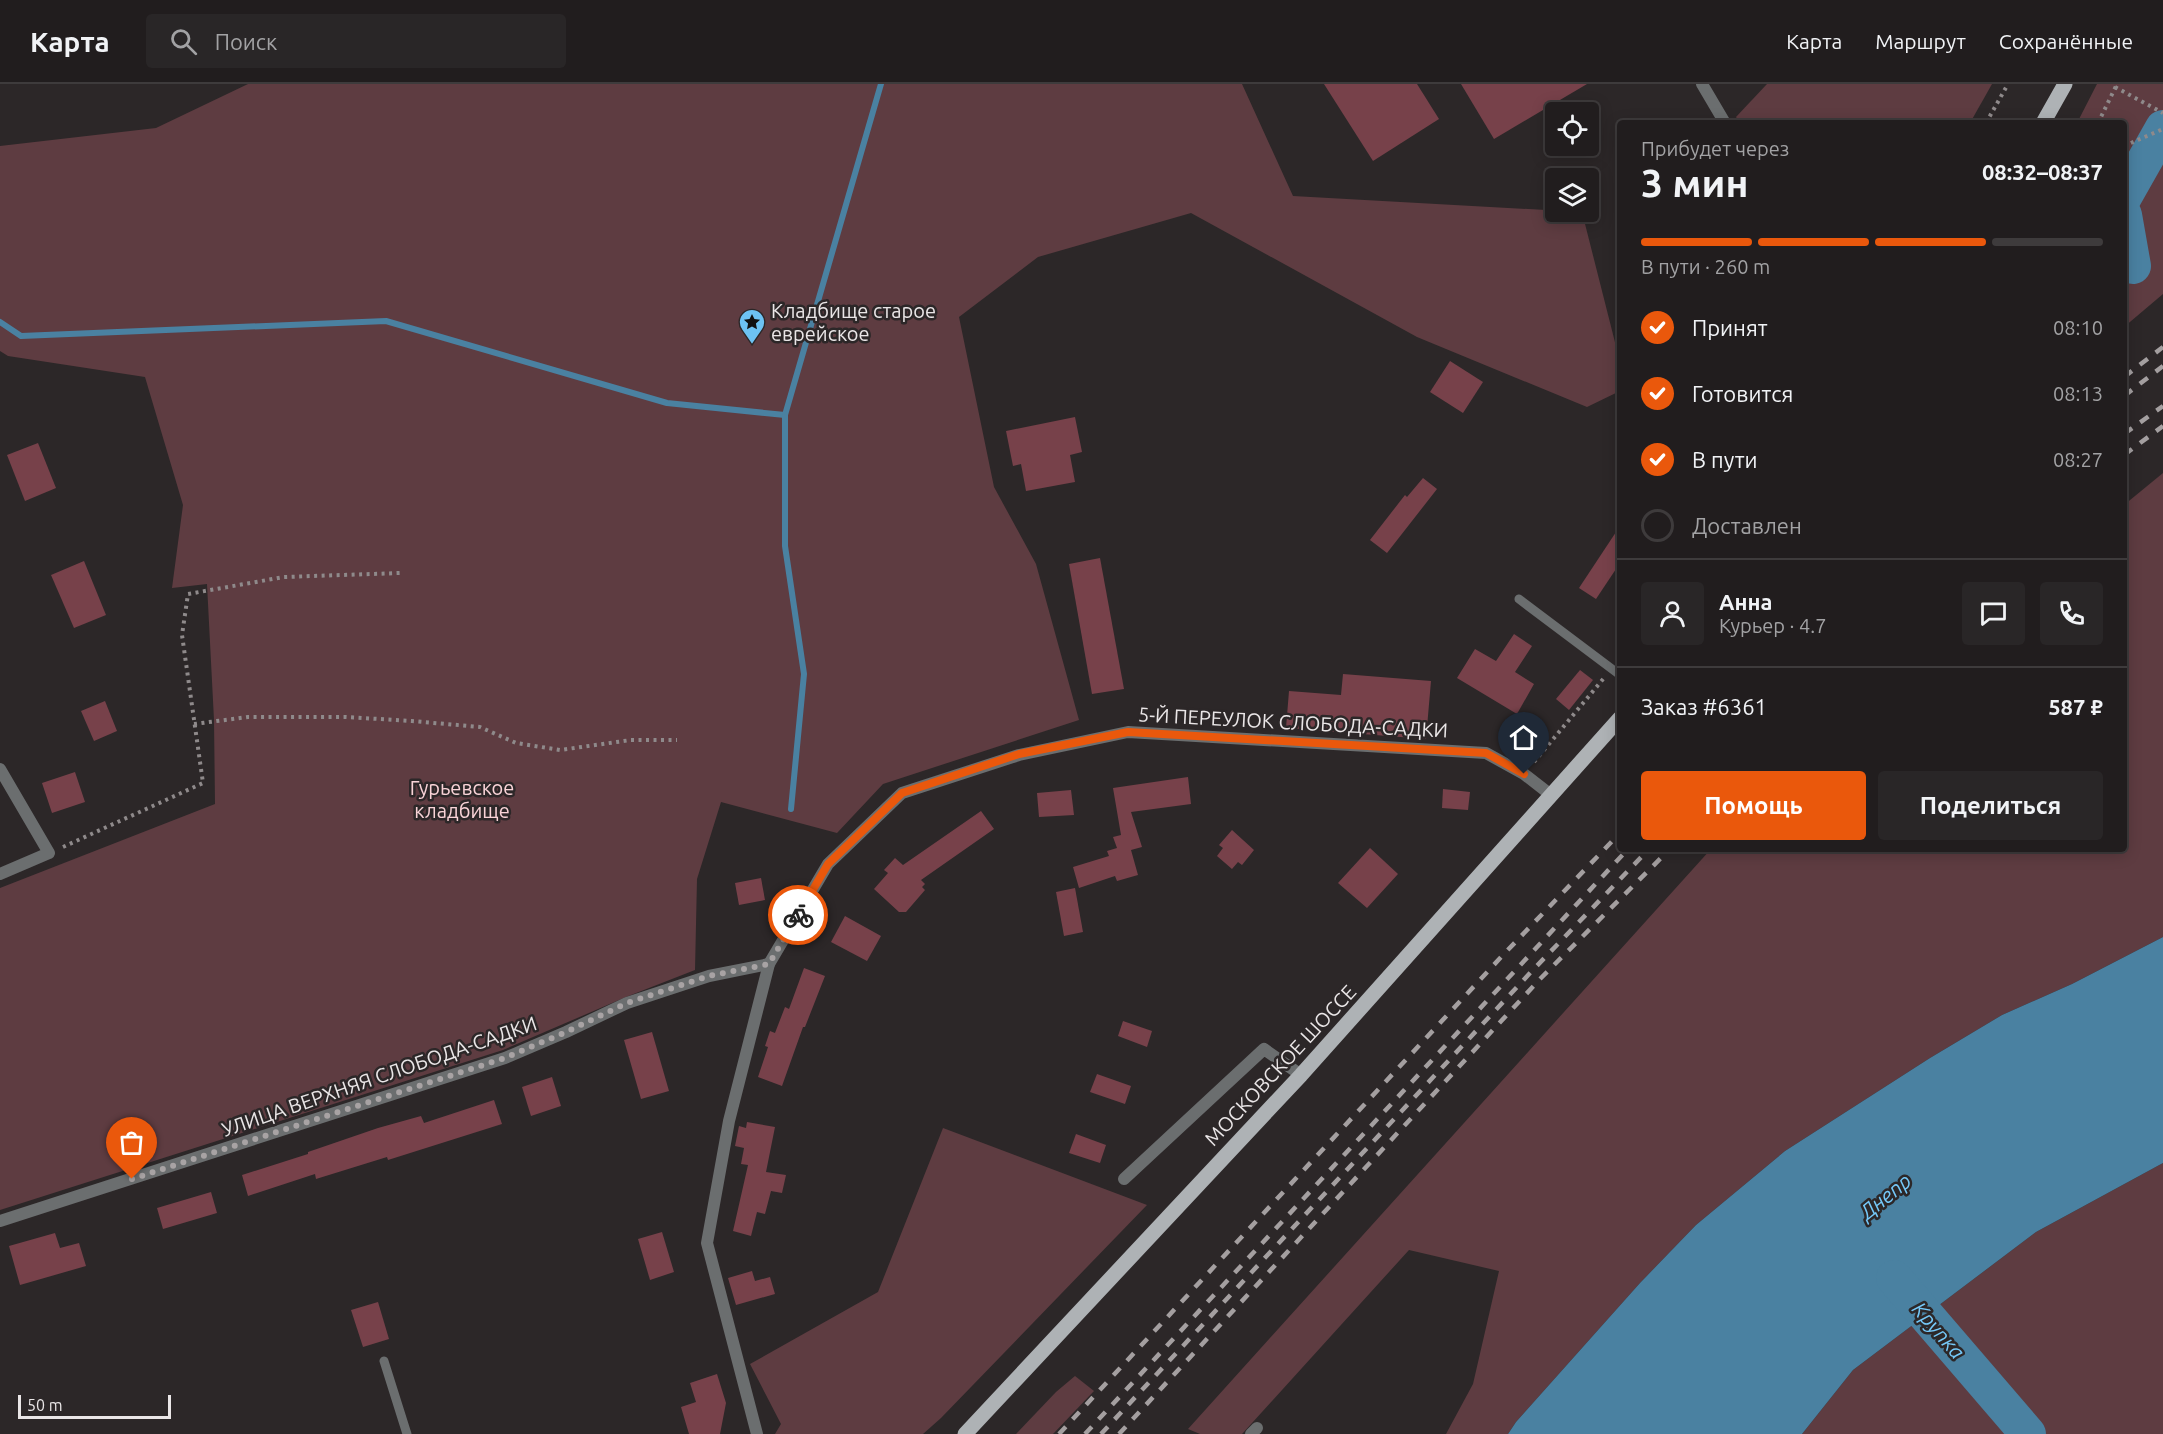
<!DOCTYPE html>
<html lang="ru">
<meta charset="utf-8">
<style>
:root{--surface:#211d1e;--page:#292627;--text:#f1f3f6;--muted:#a2a2a4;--line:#3e3b3c;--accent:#ea580c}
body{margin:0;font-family:Ubuntu,sans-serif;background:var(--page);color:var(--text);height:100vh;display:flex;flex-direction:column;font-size:22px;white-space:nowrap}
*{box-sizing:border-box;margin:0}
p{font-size:20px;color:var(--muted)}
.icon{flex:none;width:33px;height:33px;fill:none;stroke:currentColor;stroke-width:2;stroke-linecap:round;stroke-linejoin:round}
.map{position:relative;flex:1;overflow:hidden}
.panel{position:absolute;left:1617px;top:36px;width:510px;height:732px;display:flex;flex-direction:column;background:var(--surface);border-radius:6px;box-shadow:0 3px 15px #0003,0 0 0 2px var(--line)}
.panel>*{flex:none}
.buttons{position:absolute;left:1545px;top:18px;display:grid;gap:12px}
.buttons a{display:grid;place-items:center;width:54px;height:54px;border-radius:6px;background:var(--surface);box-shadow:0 3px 15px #0003,0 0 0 2px var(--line);font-size:30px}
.scale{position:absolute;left:18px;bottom:15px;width:153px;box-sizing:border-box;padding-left:6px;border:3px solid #eae6e7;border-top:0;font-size:16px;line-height:21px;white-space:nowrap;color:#eae6e7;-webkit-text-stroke:4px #2c2728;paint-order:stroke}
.pin{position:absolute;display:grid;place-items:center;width:51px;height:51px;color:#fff;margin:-62px -26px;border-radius:50% 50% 50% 0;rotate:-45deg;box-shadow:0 0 6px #0007}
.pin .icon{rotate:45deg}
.courier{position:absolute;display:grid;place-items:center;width:60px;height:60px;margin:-30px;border:4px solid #ea580c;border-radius:50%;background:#fff;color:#222;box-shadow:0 2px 8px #0007}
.head em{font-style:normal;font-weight:700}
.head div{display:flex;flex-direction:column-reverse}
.head{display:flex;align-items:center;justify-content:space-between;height:102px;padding:0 24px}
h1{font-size:39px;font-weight:700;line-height:45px}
.bar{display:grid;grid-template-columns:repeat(4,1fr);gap:9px 6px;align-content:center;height:72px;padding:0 24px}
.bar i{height:8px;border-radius:4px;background:var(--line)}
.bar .selected{background:var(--accent)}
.bar p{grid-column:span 4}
.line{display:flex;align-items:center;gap:15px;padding:0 24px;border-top:2px solid var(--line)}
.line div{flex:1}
.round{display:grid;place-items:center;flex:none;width:63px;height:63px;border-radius:6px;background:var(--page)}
ol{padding:0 24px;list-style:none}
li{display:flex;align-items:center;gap:18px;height:66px}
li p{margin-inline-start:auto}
li .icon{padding:6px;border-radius:50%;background:var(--accent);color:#fff;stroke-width:4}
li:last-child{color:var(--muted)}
li i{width:33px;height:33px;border:3px solid var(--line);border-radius:50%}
.action{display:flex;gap:12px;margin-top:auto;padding:12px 24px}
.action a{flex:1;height:69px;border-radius:6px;background:var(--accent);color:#fff;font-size:24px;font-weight:700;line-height:69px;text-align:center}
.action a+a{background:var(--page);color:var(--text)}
header{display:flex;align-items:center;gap:36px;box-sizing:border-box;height:84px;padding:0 30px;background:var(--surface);border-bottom:2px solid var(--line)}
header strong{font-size:28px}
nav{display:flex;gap:33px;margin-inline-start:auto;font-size:21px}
.search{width:420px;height:54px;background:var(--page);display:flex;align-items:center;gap:15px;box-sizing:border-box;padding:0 21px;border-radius:6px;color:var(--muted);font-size:22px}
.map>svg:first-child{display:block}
.green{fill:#5e3c41}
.water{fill:#4a81a1}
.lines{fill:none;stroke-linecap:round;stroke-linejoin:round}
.stream{stroke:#4a81a1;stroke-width:6}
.river{stroke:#4a81a1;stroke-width:36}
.building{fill:#77414a}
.path{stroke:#8f8a8b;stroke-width:4;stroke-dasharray:3 4.5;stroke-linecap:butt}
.service{stroke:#6b6e6f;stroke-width:9}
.minor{stroke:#6b6e6f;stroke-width:12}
.tertiary{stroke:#6b6e6f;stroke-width:12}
.primary{stroke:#aeb2b5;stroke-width:15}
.rail{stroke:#a49fa0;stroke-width:4.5;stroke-dasharray:10 10;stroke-linecap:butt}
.done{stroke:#a8a3a4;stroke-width:6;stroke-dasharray:0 10.8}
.route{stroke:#ea580c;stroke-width:8}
.labels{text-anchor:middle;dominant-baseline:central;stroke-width:5;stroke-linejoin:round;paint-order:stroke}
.poi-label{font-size:20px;fill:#eae6e7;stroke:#2c2728;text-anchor:start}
.street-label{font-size:20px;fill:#eae6e7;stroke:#2c2728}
.park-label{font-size:20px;fill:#f9d3d7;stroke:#2c2728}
.water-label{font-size:21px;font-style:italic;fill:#75c9f9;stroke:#2c2728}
</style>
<header>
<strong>Карта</strong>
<div class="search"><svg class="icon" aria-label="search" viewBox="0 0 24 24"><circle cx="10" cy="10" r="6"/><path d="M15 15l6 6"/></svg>Поиск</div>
<nav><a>Карта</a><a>Маршрут</a><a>Сохранённые</a></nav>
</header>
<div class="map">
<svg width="2163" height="1350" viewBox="0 0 2163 1350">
<rect width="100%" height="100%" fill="#2c2728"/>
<g class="green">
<path d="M248 0H1242L1293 112 1582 128 1620 278V307L1587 323 1417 253 1191 129 1038 173 959 233 994 403 1036 480 1079 636 883 700 837 749 721 718 697 795 695 886 626 913 503 966 0 1126V804L215 720 214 636 207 500 172 504 183 421 145 293 8 272 0 267V62L156 44Z"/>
<path d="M1767 0H1992L1970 39H1740L1736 33Z"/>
<path d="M2097 0H2163V210L2124 243V39H2077Z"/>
<path d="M2163 389V853L2072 900 2002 931 1930 974 1785 1067 1696 1141 1640 1199 1516 1338 1508 1350H1446L1473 1300 1499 1187 1409 1166 1242 1350H1200L1188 1345 1711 765H2124V421Z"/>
<path d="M943 1044 1147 1121 941 1334 923 1350H775L781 1340 750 1280 878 1208Z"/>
<path d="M2163 1079V1350H1802L1853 1286 2036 1148Z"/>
<path d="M1075 1292 1094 1307 1053 1350H1016L1056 1308Z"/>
</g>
<path class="water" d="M2163 853V1079L2036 1148 1853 1286 1802 1350H1508L1516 1338 1640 1199 1696 1141 1785 1067 1930 974 2002 931 2072 900Z"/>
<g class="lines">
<g class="stream">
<path d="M0 238 21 252 386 237 667 319 785 331"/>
<path d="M791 725 804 590 785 462V331L881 0"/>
</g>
<g class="river">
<path d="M2124 113 2163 44"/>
<path d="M2124 131 2133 182"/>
<path d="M1894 1194 2028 1350"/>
</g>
</g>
<g class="building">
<path d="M1324 0H1417L1439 35 1373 77Z"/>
<path d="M1461 0H1587L1494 55Z"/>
<path d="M1450 277 1483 298 1463 329 1430 308Z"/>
<path d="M1075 333 1082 368 1070 371 1075 398 1026 407 1021 380 1013 382 1006 347Z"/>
<path d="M38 359 56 404 25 417 7 371Z"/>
<path d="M1423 394 1437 405 1387 469 1370 456 1405 411 1407 413Z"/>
<path d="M1620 442V479L1596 515 1579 504Z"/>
<path d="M1100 474 1124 605 1092 610 1069 480Z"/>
<path d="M84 477 106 531 74 544 51 491Z"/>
<path d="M1514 550 1532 562 1515 588 1534 600 1517 630 1457 594 1475 565 1496 577Z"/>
<path d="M1580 586 1593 596 1569 626 1556 615Z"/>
<path d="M1343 590 1431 597 1426 655 1286 644 1289 607 1341 611Z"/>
<path d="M105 617 117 647 94 657 81 627Z"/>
<path d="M75 688 85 718 52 729 42 699Z"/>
<path d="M1188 693 1191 720 1131 728 1142 763 1131 766 1138 791 1117 797 1115 792 1079 804 1073 783 1109 772 1107 767 1117 764 1113 753 1121 751 1113 704Z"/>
<path d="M1443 705 1470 708 1468 726 1442 724Z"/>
<path d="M1071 706 1074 731 1039 733 1037 709Z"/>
<path d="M981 727 994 745 921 796 925 800 922 803 925 806 906 828H899L874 805 888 789 884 786 895 774 903 781Z"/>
<path d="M1232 746 1254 766 1242 781 1238 778 1232 785 1217 772 1223 764 1219 761Z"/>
<path d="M1370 764 1398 790 1367 824 1338 799Z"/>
<path d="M761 794 765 816 739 821 735 799Z"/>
<path d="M1075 804 1083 848 1064 852 1056 808Z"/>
<path d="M845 832 881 852 867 877 831 858Z"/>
<path d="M804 884 825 892 805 943H803L782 1002 758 993 768 963 765 962 770 947 775 949 785 923 789 925Z"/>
<path d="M1123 937 1152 947 1147 963 1118 952Z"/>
<path d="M652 948 669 1007 641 1015 624 956Z"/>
<path d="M1097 990 1131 1002 1125 1020 1090 1008Z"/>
<path d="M552 993 561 1022 531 1032 522 1003Z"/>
<path d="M494 1016 502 1040 388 1076 387 1073 316 1095 315 1090 248 1112 242 1091 308 1070V1068L378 1044 421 1032 424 1039Z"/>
<path d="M747 1038 775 1043 766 1088 786 1091 782 1109 771 1107 765 1130 757 1128 751 1152 733 1147 748 1081 741 1080 744 1064 735 1062 739 1042 746 1044Z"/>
<path d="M1076 1050 1106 1061 1100 1079 1069 1069Z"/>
<path d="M211 1108 217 1129 163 1145 157 1124Z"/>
<path d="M662 1148 674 1188 650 1196 638 1155Z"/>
<path d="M55 1149 60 1164 79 1159 86 1182 20 1201 9 1162Z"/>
<path d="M752 1187 755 1197 770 1193 775 1210 736 1221 728 1194Z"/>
<path d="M378 1218 389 1255 363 1263 351 1226Z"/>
<path d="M717 1290 726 1319 720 1350H689L681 1323 696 1318 690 1299Z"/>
</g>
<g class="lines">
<g class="path">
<path d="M2115 3 2163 29"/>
<path d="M1986 39 2008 0"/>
<path d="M2098 39 2117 0"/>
<path d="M2124 62 2163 45"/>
<path d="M194 640 248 633H346L412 637 480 643 516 659 560 666 631 656H677"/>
<path d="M1534 678 1604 594"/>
<path d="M63 763 203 699 182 551 188 510 284 493 400 489"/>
</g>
<g class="service">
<path d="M1519 515 1620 591"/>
<path d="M384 1277 407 1350"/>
</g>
<g class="minor">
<path d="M1702 0 1725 39"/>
<path d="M0 685 49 769 0 790"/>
<path d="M1124 1095 1264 965 1301 991"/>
<path d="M0 1137 505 974 566 948 627 919 709 892 769 880"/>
<path d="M1251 1350 1257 1344"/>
</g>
<path class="tertiary" d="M757 1350 707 1159 729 1037 769 880 828 780 902 709 1019 671 1128 648 1486 669 1524 690 1551 711"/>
<g class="primary">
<path d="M2043 39 2065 0"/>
<path d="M965 1350 1301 991 1620 634"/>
</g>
<g class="rail">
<path d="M2124 293 2163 263"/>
<path d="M2124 312 2163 282"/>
<path d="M2124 350 2163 322"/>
<path d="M2124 371 2163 342"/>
<path d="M1059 1350 1503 871 1620 749"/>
<path d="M1085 1350 1628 765"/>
<path d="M1101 1350 1531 888 1649 765"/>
<path d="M1119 1350 1541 894 1670 765"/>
</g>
</g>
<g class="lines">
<path class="done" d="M132 1095 505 974 566 948 627 919 709 892 769 880 798 831"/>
<path class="route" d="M798 831 828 780 902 709 1019 670 1128 648 1486 669 1524 690"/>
</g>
<defs>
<g id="sight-pin" transform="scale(1.35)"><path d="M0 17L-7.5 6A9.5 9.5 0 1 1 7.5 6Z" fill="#6dc2f3" stroke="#2c2728"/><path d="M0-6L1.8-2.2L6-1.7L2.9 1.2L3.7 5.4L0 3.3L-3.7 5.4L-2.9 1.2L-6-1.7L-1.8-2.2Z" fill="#111"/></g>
</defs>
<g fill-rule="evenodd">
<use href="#sight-pin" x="752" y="238"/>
</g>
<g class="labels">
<g class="poi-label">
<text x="771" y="226">Кладбище старое<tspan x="771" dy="23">еврейское</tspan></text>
</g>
<g class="street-label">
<text transform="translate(1293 638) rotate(3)">5-Й ПЕРЕУЛОК СЛОБОДА-САДКИ</text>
<text transform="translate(1280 981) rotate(-47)">МОСКОВСКОЕ ШОССЕ</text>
<text transform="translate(379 992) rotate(-19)">УЛИЦА ВЕРХНЯЯ СЛОБОДА-САДКИ</text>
</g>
<g class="park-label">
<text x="462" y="703">Гурьевское<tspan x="462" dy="23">кладбище</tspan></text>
</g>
<g class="water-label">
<text transform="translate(1885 1112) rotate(-39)">Днепр</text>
<text transform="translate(1939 1246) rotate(49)">Крупка</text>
</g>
</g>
</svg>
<div class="buttons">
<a><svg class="icon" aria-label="locate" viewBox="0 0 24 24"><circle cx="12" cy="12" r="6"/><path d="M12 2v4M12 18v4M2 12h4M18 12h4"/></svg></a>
<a><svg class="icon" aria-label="layers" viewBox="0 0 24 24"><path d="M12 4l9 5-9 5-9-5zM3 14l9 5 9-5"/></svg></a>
</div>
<div class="scale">50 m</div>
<div class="pin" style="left:132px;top:1095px;background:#ea580c"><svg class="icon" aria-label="bag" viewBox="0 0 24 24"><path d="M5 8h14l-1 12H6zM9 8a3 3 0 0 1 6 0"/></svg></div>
<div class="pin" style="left:1524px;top:690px;background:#1f2937"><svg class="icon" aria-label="home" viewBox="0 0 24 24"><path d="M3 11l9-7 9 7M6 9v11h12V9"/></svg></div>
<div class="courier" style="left:798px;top:831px"><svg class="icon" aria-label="bike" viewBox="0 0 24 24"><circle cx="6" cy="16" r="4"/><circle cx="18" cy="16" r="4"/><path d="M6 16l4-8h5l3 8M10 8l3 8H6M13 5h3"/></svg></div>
<section class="panel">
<div class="head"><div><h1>3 мин</h1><p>Прибудет через</p></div><em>08:32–08:37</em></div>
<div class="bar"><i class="selected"></i><i class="selected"></i><i class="selected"></i><i></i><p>В пути · 260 m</p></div>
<ol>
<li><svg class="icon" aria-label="check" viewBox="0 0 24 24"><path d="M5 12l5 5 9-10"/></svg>Принят<p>08:10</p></li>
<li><svg class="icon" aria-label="check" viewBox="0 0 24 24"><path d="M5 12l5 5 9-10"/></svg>Готовится<p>08:13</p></li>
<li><svg class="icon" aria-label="check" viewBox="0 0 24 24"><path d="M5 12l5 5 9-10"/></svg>В пути<p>08:27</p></li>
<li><i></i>Доставлен</li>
</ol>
<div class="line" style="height:108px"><a class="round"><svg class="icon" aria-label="person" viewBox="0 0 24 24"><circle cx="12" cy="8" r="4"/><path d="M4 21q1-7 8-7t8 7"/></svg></a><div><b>Анна</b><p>Курьер · 4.7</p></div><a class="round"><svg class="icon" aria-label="chat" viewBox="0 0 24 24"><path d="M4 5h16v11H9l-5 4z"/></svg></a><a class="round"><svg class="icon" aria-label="phone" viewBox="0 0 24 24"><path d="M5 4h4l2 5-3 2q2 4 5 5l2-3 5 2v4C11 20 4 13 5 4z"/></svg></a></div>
<div class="line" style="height:78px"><div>Заказ #6361</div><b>587 ₽</b></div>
<div class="action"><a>Помощь</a><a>Поделиться</a></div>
</section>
</div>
